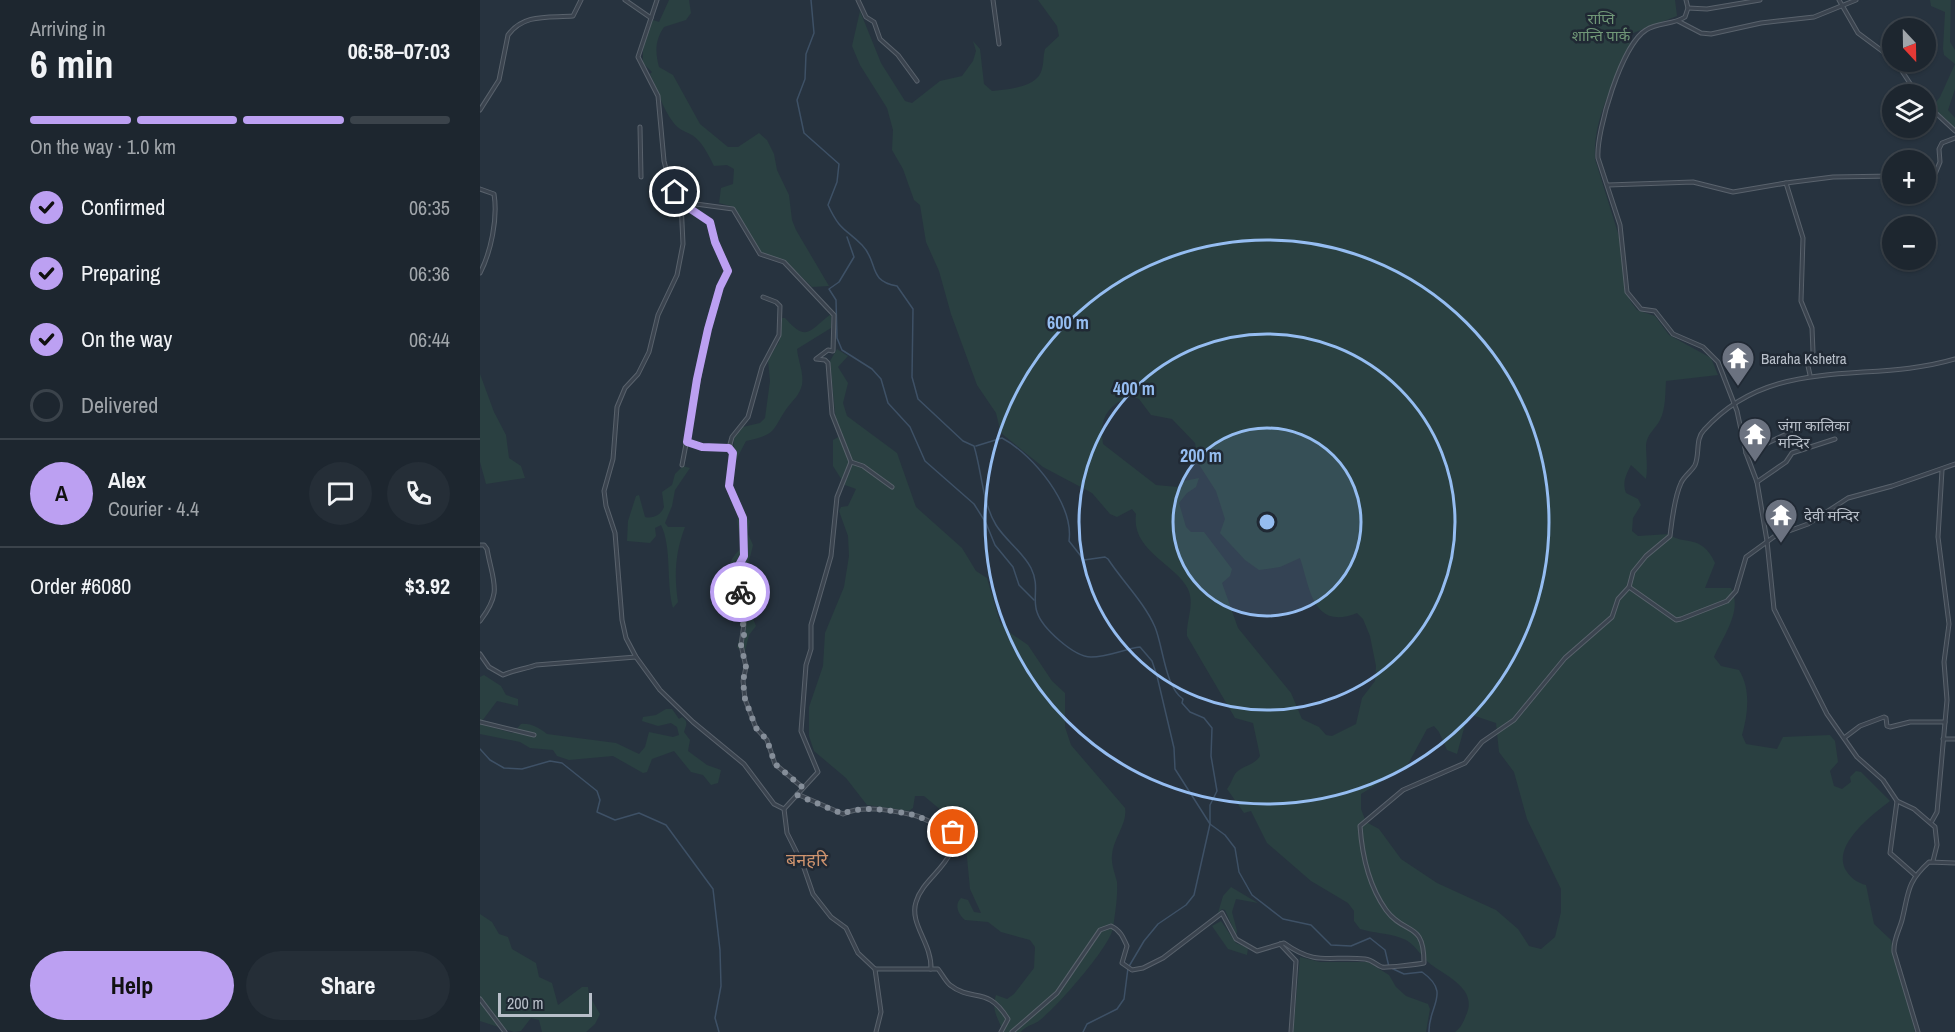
<!DOCTYPE html>
<meta charset="utf-8">
<style>
:root{--surface:#1d262f;--page:#252e37;--text:#f1f3f6;--muted:#a0a5aa;--line:#3b434b;--accent:#bca0f2}
body{margin:0;font-family:"Archivo Narrow","Noto Sans Devanagari",sans-serif;background:var(--page);color:var(--text);height:100vh;display:flex;flex-direction:column;font-size:22px;white-space:nowrap}
*{box-sizing:border-box;margin:0}
p{font-size:20px;color:var(--muted)}
.icon{flex:none;width:33px;height:33px;fill:none;stroke:currentColor;stroke-width:2;stroke-linecap:round;stroke-linejoin:round}
.map{position:relative;flex:1;overflow:hidden}
.sheet{display:flex;flex-direction:column;background:var(--surface);width:480px}
.sheet>*{flex:none}
.needle{width:39px;rotate:158deg}
.controls{position:absolute;left:1402px;top:18px;display:grid;gap:12px}
.controls a{display:grid;place-items:center;width:54px;height:54px;border-radius:50%;background:var(--surface);box-shadow:0 2px 4px #0004,0 0 0 2px var(--line);font-size:30px}
.scale{position:absolute;left:18px;bottom:15px;width:94px;box-sizing:border-box;padding-left:6px;border:3px solid #b8bfc9;border-top:0;font-size:16px;line-height:21px;white-space:nowrap;color:#b8bfc9;-webkit-text-stroke:4px #202934;paint-order:stroke}
.pin{position:absolute;display:grid;place-items:center;width:51px;height:51px;color:#fff;margin:-26px;border:3px solid #fff;border-radius:50%;box-shadow:0 2px 6px #0007}
.courier{position:absolute;display:grid;place-items:center;width:60px;height:60px;margin:-30px;border:4px solid #bca0f2;border-radius:50%;background:#fff;color:#222;box-shadow:0 2px 8px #0007}
.overview em{font-style:normal;font-weight:800}
.overview div{display:flex;flex-direction:column-reverse}
.overview{display:flex;align-items:center;justify-content:space-between;height:102px;padding:0 30px}
h1{font-size:39px;font-weight:800;line-height:45px}
.bar{display:grid;grid-template-columns:repeat(4,1fr);gap:9px 6px;align-content:center;height:72px;padding:0 30px}
.bar i{height:8px;border-radius:4px;background:var(--line)}
.bar .active{background:var(--accent)}
.bar p{grid-column:span 4}
.line{display:flex;align-items:center;gap:15px;padding:0 30px;border-top:2px solid var(--line)}
.line div{flex:1}
.round{display:grid;place-items:center;flex:none;width:63px;height:63px;border-radius:32px;background:var(--page)}
ol{padding:0 30px;list-style:none}
li{display:flex;align-items:center;gap:18px;height:66px}
li p{margin-inline-start:auto}
li .icon{padding:6px;border-radius:50%;background:var(--accent);color:#111;stroke-width:4}
li:last-child{color:var(--muted)}
li i{width:33px;height:33px;border:3px solid var(--line);border-radius:50%}
.action{display:flex;gap:12px;margin-top:auto;padding:12px 30px}
.action a{flex:1;height:69px;border-radius:36px;background:var(--accent);color:#111;font-size:24px;font-weight:800;line-height:69px;text-align:center}
.action a+a{background:var(--page);color:var(--text)}
main{display:flex;flex:1;min-height:0}
.map>svg:first-child{display:block}
.green{fill:#2a4041;fill-rule:evenodd}
.lines{fill:none;stroke-linecap:round;stroke-linejoin:round}
.stream{stroke:#3e5166;stroke-width:1.5}
.minor-casing{stroke:#59626c;stroke-width:5}
.minor{stroke:#3b444f;stroke-width:3}
.done{stroke:#858e99;stroke-width:6;stroke-dasharray:0 10.8}
.route{stroke:#bca0f2;stroke-width:8}
.ring{fill:none;stroke:#95bdf1;stroke-width:3}
.labels{text-anchor:middle;dominant-baseline:central;stroke-width:5;stroke-linejoin:round;paint-order:stroke}
.park-label{font-size:15px;fill:#719878;stroke:#202934}
.poi-label{font-size:15px;fill:#b8bfc9;stroke:#202934;text-anchor:start}
.quarter-label{font-size:18px;fill:#ce936e;stroke:#202934}
.centre{fill:#95bdf1;stroke:#202934;stroke-width:3}
.ring-label{font-size:18px;text-anchor:middle;font-weight:bold;fill:#95bdf1;stroke:#202934;stroke-width:5;stroke-linejoin:round;paint-order:stroke}
</style>
<main>
<section class="sheet">
<div class="overview"><div><h1>6 min</h1><p>Arriving in</p></div><em>06:58–07:03</em></div>
<div class="bar"><i class="active"></i><i class="active"></i><i class="active"></i><i></i><p>On the way · 1.0 km</p></div>
<ol>
<li><svg class="icon" aria-label="check" viewBox="0 0 24 24"><path d="M5 12l5 5 9-10"/></svg>Confirmed<p>06:35</p></li>
<li><svg class="icon" aria-label="check" viewBox="0 0 24 24"><path d="M5 12l5 5 9-10"/></svg>Preparing<p>06:36</p></li>
<li><svg class="icon" aria-label="check" viewBox="0 0 24 24"><path d="M5 12l5 5 9-10"/></svg>On the way<p>06:44</p></li>
<li><i></i>Delivered</li>
</ol>
<div class="line" style="height:108px"><b class="round" style="background:var(--accent);color:#111">A</b><div><b>Alex</b><p>Courier · 4.4</p></div><a class="round"><svg class="icon" aria-label="chat" viewBox="0 0 24 24"><path d="M4 5h16v11H9l-5 4z"/></svg></a><a class="round"><svg class="icon" aria-label="phone" viewBox="0 0 24 24"><path d="M5 4h4l2 5-3 2q2 4 5 5l2-3 5 2v4C11 20 4 13 5 4z"/></svg></a></div>
<div class="line" style="height:78px"><div>Order #6080</div><b>$3.92</b></div>
<div class="action"><a>Help</a><a>Share</a></div>
</section>
<div class="map">
<svg width="1475" height="1032" viewBox="0 0 1475 1032">
<rect width="100%" height="100%" fill="#27333f"/>
<g class="green">
<path d="M189 0H209L211 13 206 20 184 27C175 40 175 52 179 67L193 75 220 124 248 147H258L279 133 287 140 294 154 297 170 309 195 312 220 316 230 349 286 332 287 305 261 281 252 276 248 254 207 239 203 241 188 253 184 254 169 247 165 234 166C229 156 222 141 212 135 204 131 198 129 193 122 182 108 178 90 170 74L172 72 163 63C162 47 165 34 173 20L179 22Z"/>
<path d="M558 0H1195L1197 16 1148 35 1151 44C1135 82 1113 116 1115 159L1142 246 1147 293 1151 302 1157 310 1175 316 1189 335 1231 358 1238 375 1186 381C1185 394 1186 408 1180 420 1176 428 1167 434 1166 445 1166 456 1168 467 1166 479L1151 465C1146 475 1142 482 1146 493L1158 499 1161 505 1153 518 1152 531 1158 536 1189 534C1203 546 1222 533 1235 563L1225 588H1251C1263 611 1243 636 1234 657L1241 666 1259 670C1271 689 1268 714 1262 735L1266 744 1297 749 1303 737 1350 735 1355 741 1358 762 1350 771 1354 786 1362 789 1371 782 1370 777 1376 771 1381 772 1410 801C1393 814 1349 847 1367 872 1372 879 1378 883 1386 885L1394 924 1411 940 1435 1032H975C982 1027 984 1020 987 1013 997 987 963 975 948 962 939 954 934 942 921 938 908 933 893 933 880 929L874 921V911L868 903 831 881 787 843 771 811 764 813 747 789C751 784 752 779 755 774 762 765 774 766 780 756L773 723 755 718 707 636C706 620 715 605 708 589 695 563 651 551 656 514L652 509 637 517 630 514 612 493 563 467 521 433 516 413 497 385 471 314 459 271 446 242 440 205 434 200 423 169 412 150 413 130 407 108 380 65 372 46 380 11 401 63 425 101 432 103 460 81 482 76 493 61 496 51 493 41 500 49 504 84 512 91C527 89 558 88 562 69 564 62 563 56 565 49L579 36 577 26ZM651 396 659 399 671 415 692 419 715 443 718 463 736 491 745 519 740 533 765 560 779 570 800 567 820 558C830 587 832 631 877 613L883 619 890 636 896 666 895 681 882 698 876 724 852 736 846 735 839 727 822 719 811 693 758 628 742 583 750 576 752 569 724 532H711L706 527 699 503 707 493 716 487 719 478 704 481 698 487 676 485 623 444C619 419 627 405 651 396ZM992 715 1016 723 1019 752 1034 772 1047 819 1081 889V912L1075 937 1061 949 1049 946 1038 929 1016 910 957 883 921 859 899 829 886 822 881 809V794L927 766 947 729 954 726 959 732 967 750 977 754 986 721Z"/>
<path d="M1450 0H1471L1470 42 1475 50V89L1468 110 1475 118V128L1452 107 1460 97 1475 64 1464 55 1463 49 1465 12 1451 6Z"/>
<path d="M351 314V328L317 349C318 361 324 372 322 385 319 396 313 400 307 408 291 431 298 434 266 441L253 466 254 437 263 427 280 423 285 418 290 381 288 360 299 342 302 318H305C328 344 330 329 351 314Z"/>
<path d="M357 349 368 356 358 367 368 383 363 403 367 416 417 453 436 507 482 548 496 571 507 578 520 622 526 630 548 645 572 681 585 693V727L591 745 645 808C648 823 633 839 632 855 631 865 635 873 637 882 638 896 635 914 633 928 630 947 576 1008 560 1020 554 1025 546 1025 541 1032H523C518 1017 511 1011 516 995L527 999 534 994 554 968 555 947 550 940 521 932 508 922 485 920C478 914 474 905 481 898L488 900 494 912 501 913 490 889 485 836 468 816 444 796H435L433 808 429 811 387 805 366 778 334 751 329 736V707L343 666 345 633 364 587 369 556 368 536 359 511 361 507 368 506 376 489 365 485 353 466V440L362 435 356 422 350 361Z"/>
<path d="M0 374 14 412 26 435 29 458 41 466 45 478 6 484 0 462Z"/>
<path d="M203 466 210 468 195 490 192 506 185 523 188 527H205C195 553 194 576 198 602L193 608C186 583 192 547 181 525L175 528 176 536 170 543 147 541 148 521 156 496 159 495 165 517C173 519 181 515 184 507L182 492 192 485 195 474Z"/>
<path d="M261 512 270 521 268 534 273 545C268 569 260 576 272 600L270 611 276 626 269 635 265 651 257 648 264 621 263 607 259 606C255 593 245 573 252 559 254 555 258 552 261 548L257 520Z"/>
<path d="M4 675 21 686 26 695 38 699V706L17 701 2 721H0V677Z"/>
<path d="M186 709H192L199 719 202 717C209 722 206 725 204 732L210 740 208 751 227 765 241 770 238 783 231 785 223 775 211 772 194 751 172 759 167 772 163 773 133 756 89 760 77 756 73 750 50 748 40 742 0 734V724L33 733 41 724C51 723 59 728 67 734L136 743 159 754 165 747 169 732 193 737 199 735 197 727 191 723 178 726 162 721 163 717 176 715Z"/>
<path d="M751 887 778 903 756 899 752 912 757 931 756 935 745 910 742 909 738 913 743 896Z"/>
<path d="M0 914 12 922 19 934 28 937 32 949 56 963 59 977 72 983 78 1005 102 987H108L109 995 120 1014 115 1024 106 1032H62L59 1020 51 1018 41 1031 34 1032 0 1021Z"/>
<path d="M741 921 756 943 768 948 767 955 748 949 732 926Z"/>
<path d="M820 957 840 962H888L909 975 916 987 926 996 948 1004 950 1009 946 1032H813Z"/>
</g>
<g class="lines">
<g class="stream">
<path d="M331 0 334 33 326 54 325 79 317 100 324 133 359 164 357 182 348 205C360 231 365 228 382 245 399 262 387 281 417 286L433 309 432 377 438 399 483 441 494 446C502 472 502 502 516 525 526 541 543 552 551 568 560 586 552 598 557 612 562 628 594 657 611 657 628 657 644 649 660 647L672 661 677 676 694 748 695 769 730 824 714 895 706 905 678 924 664 941 648 968 644 999 637 1009 607 1024 603 1032"/>
<path d="M367 237 374 257 359 282 349 289 356 300 357 338 362 350 392 369 401 379 408 403 430 427 445 461 494 504 506 523 515 545 533 567 539 585 554 600"/>
<path d="M496 446 522 438C554 455 594 505 589 541L604 560 625 557 628 559C643 582 664 602 675 627 683 646 685 687 703 699L702 703 710 712 724 718 732 728 731 756 737 791 730 805V824L745 835 755 848 759 872 772 895 803 919 831 925 851 945 871 946 890 938 905 950 909 967 924 974 942 972C972 993 948 1006 949 1032"/>
<path d="M0 749 10 760 24 768 42 769 70 761 82 763 117 791 120 800 117 812 135 820 159 813 186 825 233 889 240 950 241 986 235 1018 239 1032"/>
</g>
<g class="minor-casing">
<g id="minor">
<path d="M145 0 171 18"/>
<path d="M177 0 158 57 178 96 184 161 189 181 201 202 203 244 197 275 178 315 169 352 158 374 145 388 137 407 133 459 124 491 126 506 135 533 142 620 146 638 156 657 180 690 213 722 264 764 294 804 304 809 307 833 323 865 333 894 351 917 366 928 378 953 395 969 401 1012 396 1032"/>
<path d="M378 0 386 17 394 22 400 39 418 55 437 81"/>
<path d="M513 0 519 44"/>
<path d="M1206 0 1208 8 1205 17C1193 25 1178 22 1166 30 1142 44 1116 131 1118 158L1140 225 1147 292 1161 309 1175 311 1193 334 1223 347 1238 362 1257 411 1266 453 1277 482 1287 541 1294 609 1347 714 1377 757 1403 780 1417 801 1410 853 1435 875"/>
<path d="M1359 0 1378 33 1413 59"/>
<path d="M1208 8 1227 9 1280 0"/>
<path d="M1198 21 1221 33 1231 34 1281 23 1334 17 1376 0"/>
<path d="M1416 62 1437 94"/>
<path d="M1446 104 1475 131"/>
<path d="M0 110 19 80 28 35C44 13 69 18 93 16L101 0"/>
<path d="M160 127 161 177"/>
<path d="M1446 176 1455 174 1460 162 1459 149 1462 143 1475 138"/>
<path d="M1306 183 1353 177 1413 176"/>
<path d="M1128 185 1213 182 1253 192 1306 183 1323 238 1321 301 1332 328 1333 352 1328 366 1330 375"/>
<path d="M0 189 14 194C18 218 11 252 0 273"/>
<path d="M201 202 253 209 280 254 304 262 354 315 353 351 348 350 336 359 345 360 348 363 352 414 371 462 383 466 412 487"/>
<path d="M207 442 223 447 249 448 253 453 249 485 263 518 264 546 258 578 264 624 261 645 266 667 263 681 265 699 276 728 287 740 295 764 322 787"/>
<path d="M249 448 252 437 268 417 282 367 299 335 300 306 296 302 283 297"/>
<path d="M1266 453 1311 432"/>
<path d="M202 465 228 329 240 287 248 271 235 242 230 222 203 203"/>
<path d="M1277 482 1306 462 1312 453 1355 439"/>
<path d="M0 545H4L7 549C13 583 23 591 0 621"/>
<path d="M1149 587 1196 620 1201 619 1247 601 1256 591 1266 557 1295 536 1328 524 1368 498 1412 486 1475 464"/>
<path d="M0 654 9 667 23 675C34 670 45 669 56 665L156 657"/>
<path d="M0 722 54 735"/>
<path d="M1364 738 1380 726 1404 717 1406 718 1407 726 1410 727 1430 722H1465"/>
<path d="M1463 739H1475"/>
<path d="M317 794 363 814C381 805 409 810 429 814 448 817 447 826 470 824 485 861 444 874 436 902 429 924 452 943 451 969"/>
<path d="M1417 801 1434 809 1455 827 1457 845 1453 861"/>
<path d="M304 809 338 772 321 731 326 665 331 649V625L351 556 357 497 371 462"/>
<path d="M1452 821 1457 812 1467 700 1464 662 1469 624 1458 537 1462 470"/>
<path d="M800 944 816 961 811 1032"/>
<path d="M395 969H458C462 974 466 982 470 985 493 1003 507 985 528 1019L521 1032"/>
<path d="M0 999 25 1032"/>
<path d="M532 1032 577 993 620 930 631 926C640 930 643 937 647 946L642 963 652 970 663 968 683 958 742 913 756 939 777 951 804 943C837 967 851 955 885 959 893 960 896 965 902 967 906 968 940 964 944 963 944 920 925 936 906 910 889 886 882 855 880 826L923 790 985 763 1002 742 1034 720 1085 658 1132 617 1138 599 1149 587 1153 572 1166 556 1190 536C1192 520 1194 498 1201 483 1204 476 1212 471 1215 465 1220 454 1215 439 1224 430 1293 353 1388 385 1475 359"/>
<path d="M1438 1032 1414 952C1413 940 1419 931 1422 920 1429 892 1426 883 1449 862L1475 863"/>
</g>
</g>
<use href="#minor" class="minor"/>
</g>
<g class="lines">
<path class="done" d="M260 592 264 635 261 645 266 667 263 681 265 699 276 728 287 740 295 764 322 787 317 795 363 814C381 805 409 810 429 814 447 817 447 826 470 824L473 832"/>
<path class="route" d="M195 192 206 206 230 222 235 242 248 271 240 287 228 329 217 379 207 442 222 447 249 448 253 453 249 486 263 518 264 556 259 565 258 578 260 592"/>
</g>
<circle cx="787" cy="522" r="94" fill="#95bdf1" fill-opacity=".12"/>
<g class="ring">
<circle cx="787" cy="522" r="94"/>
<circle cx="787" cy="522" r="188"/>
<circle cx="787" cy="522" r="282"/>
</g>
<defs>
<g id="temple-pin" transform="scale(1.725)"><path d="M0 17L-7.5 6A9.5 9.5 0 1 1 7.5 6Z" fill="#6b7280" stroke="#202934"/><path d="M0-6L5-2H3V0L6.5 2.5H4V6H1.5V3h-3V6H-4V2.5H-6.5L-3 0V-2H-5Z" fill="#fff"/></g>
</defs>
<g fill-rule="evenodd">
<use href="#temple-pin" x="1258" y="358"/>
<use href="#temple-pin" x="1275" y="434"/>
<use href="#temple-pin" x="1301" y="515"/>
</g>
<g class="labels">
<g class="park-label">
<text x="1121" y="18">राप्ति<tspan x="1121" dy="17">शान्ति पार्क</tspan></text>
</g>
<g class="poi-label">
<text x="1281" y="358">Baraha Kshetra</text>
<text x="1298" y="425">जंगा कालिका<tspan x="1298" dy="17">मन्दिर</tspan></text>
<text x="1324" y="515">देवी मन्दिर</text>
</g>
<g class="quarter-label">
<text x="327" y="859">बनहरि</text>
</g>
</g>
<circle cx="787" cy="522" r="9" class="centre"/>
<g class="ring-label">
<text x="588" y="329">600 m</text>
<text x="654" y="395">400 m</text>
<text x="721" y="462">200 m</text>
</g>
</svg>
<div class="controls">
<a><svg class="needle" viewBox="-14 -14 28 28"><path d="M0-13l5 13h-10z" fill="#e53935"/><path d="M0 13l5-13h-10z" fill="#a0a5aa"/></svg></a>
<a><svg class="icon" aria-label="layers" viewBox="0 0 24 24"><path d="M12 4l9 5-9 5-9-5zM3 14l9 5 9-5"/></svg></a>
<a>+</a>
<a>−</a>
</div>
<div class="scale">200 m</div>
<div class="pin" style="left:473px;top:832px;background:#ea580c"><svg class="icon" aria-label="bag" viewBox="0 0 24 24"><path d="M5 8h14l-1 12H6zM9 8a3 3 0 0 1 6 0"/></svg></div>
<div class="pin" style="left:195px;top:192px;background:#1f2937"><svg class="icon" aria-label="home" viewBox="0 0 24 24"><path d="M3 11l9-7 9 7M6 9v11h12V9"/></svg></div>
<div class="courier" style="left:260px;top:592px"><svg class="icon" aria-label="bike" viewBox="0 0 24 24"><circle cx="6" cy="16" r="4"/><circle cx="18" cy="16" r="4"/><path d="M6 16l4-8h5l3 8M10 8l3 8H6M13 5h3"/></svg></div>
</div>
</main>
